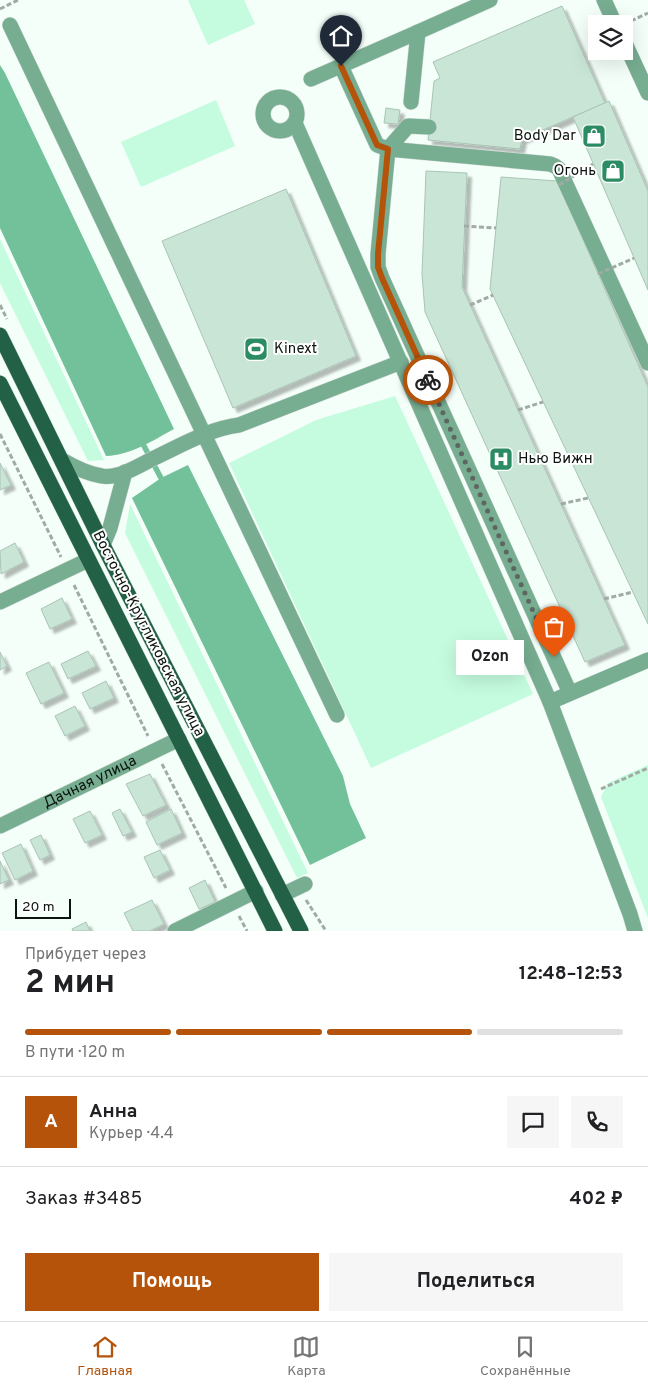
<!DOCTYPE html>
<html lang="ru">
<meta charset="utf-8">
<style>
:root{--surface:#fff;--page:#f6f6f6;--text:#202124;--muted:#757577;--line:#e0e0e0;--accent:#b45309}
body{margin:0;font-family:Overpass,sans-serif;background:var(--page);color:var(--text);height:100vh;display:flex;flex-direction:column;font-size:19px;white-space:nowrap}
*{box-sizing:border-box;margin:0}
p{font-size:16px;color:var(--muted)}
.icon{flex:none;width:28px;height:28px;fill:none;stroke:currentColor;stroke-width:2;stroke-linecap:round;stroke-linejoin:round}
.map{position:relative;height:931px;overflow:hidden}
.panel{display:flex;flex-direction:column;background:var(--surface);flex:1}
.panel>*{flex:none}
.controls{position:absolute;left:588px;top:15px;display:grid;gap:10px}
.controls a{display:grid;place-items:center;width:45px;height:45px;border-radius:0px;background:var(--surface);box-shadow:0 5px 20px #0002;font-size:25px}
.scale{position:absolute;left:15px;bottom:12px;width:56px;box-sizing:border-box;padding-left:5px;border:2px solid #0b140f;border-top:0;font-size:14px;line-height:18px;white-space:nowrap;color:#0b140f;-webkit-text-stroke:4px #fff;paint-order:stroke}
.pin{position:absolute;display:grid;place-items:center;width:42px;height:42px;color:#fff;margin:-51px -21px;border-radius:50% 50% 50% 0;rotate:-45deg;box-shadow:0 0 5px #0007}
.pin .icon{rotate:45deg}
.courier{position:absolute;display:grid;place-items:center;width:50px;height:50px;margin:-25px;border:4px solid #b45309;border-radius:50%;background:#fff;color:#222;box-shadow:0 1px 6px #0007}
.bubble{position:absolute;height:35px;border-radius:0px;background:var(--surface);box-shadow:0 5px 20px #0002;font-size:16px;font-weight:700;line-height:35px;text-align:center}
.head em{font-style:normal;font-weight:700}
.head div{display:flex;flex-direction:column-reverse}
.head{display:flex;align-items:center;justify-content:space-between;height:85px;padding:0 25px}
h1{font-size:32px;font-weight:700;line-height:38px}
.bar{display:grid;grid-template-columns:repeat(4,1fr);gap:8px 5px;align-content:center;height:60px;padding:0 25px}
.bar i{height:6px;border-radius:4px;background:var(--line)}
.bar .current{background:var(--accent)}
.bar p{grid-column:span 4}
.line{display:flex;align-items:center;gap:12px;padding:0 25px;border-top:1px solid var(--line)}
.line div{flex:1}
.round{display:grid;place-items:center;flex:none;width:52px;height:52px;border-radius:0px;background:var(--page)}
.button{display:flex;gap:10px;margin-top:auto;padding:10px 25px}
.button a{flex:1;height:58px;border-radius:0px;background:var(--accent);color:#fff;font-size:20px;font-weight:700;line-height:58px;text-align:center}
.button a+a{background:var(--page);color:var(--text)}
.menu{display:flex;justify-content:space-around;align-items:center;height:70px;border-top:1px solid var(--line);background:var(--surface);font-size:14px;color:var(--muted)}
.menu a{display:grid;justify-items:center;gap:2px}
.menu .current{color:var(--accent)}
.map>svg:first-child{display:block}
.green{fill:#c5fcdf}
.water{fill:#73c19b}
.lines{fill:none;stroke-linecap:round;stroke-linejoin:round}
.stream{stroke:#73c19b;stroke-width:5.5}
.building{fill:#c9e5d6;stroke:#a9c4b5;filter:url(#shadow)}
.minor-casing{stroke:#cfd9d4;stroke-width:16}
.major-casing{stroke:#cfd9d4;stroke-width:16}
.path{stroke:#a1aba6;stroke-width:3;stroke-dasharray:5 2.5;stroke-linecap:butt}
.minor{stroke:#77ad91;stroke-width:15}
.major{stroke:#226146;stroke-width:15}
.path-bridge{stroke:#a1aba6;stroke-width:3;stroke-dasharray:5 2.5;stroke-linecap:butt}
.done{stroke:#5d6661;stroke-width:5;stroke-dasharray:0 9}
.route{stroke:#b45309;stroke-width:6}
.labels{text-anchor:middle;dominant-baseline:central;stroke-width:4;stroke-linejoin:round;paint-order:stroke}
.poi-label{font-size:15px;fill:#0b140f;stroke:#fff;text-anchor:end}
.street-label{font-size:15px;fill:#0b140f;stroke:#fff}
</style>
<div class="map">
<svg width="648" height="931" viewBox="0 0 648 931">
<defs>
<filter id="shadow"><feDropShadow dx="4.5" dy="4.5" stdDeviation="1" flood-color="#0004"/></filter>
</defs>
<rect width="100%" height="100%" fill="#f4fff9"/>
<g class="green">
<path d="M188 0H244L255 24 208 45Z"/>
<path d="M216 100 235 146 141 187 121 142Z"/>
<path d="M0 239 104 460 88 461 0 283Z"/>
<path d="M395 396 533 694 371 768 229 463 316 420Z"/>
<path d="M130 504 308 873 297 878 125 533Z"/>
<path d="M648 765V918L601 797 608 783Z"/>
</g>
<g class="water">
<path d="M0 65 5 73 174 429C152 441 131 455 106 456L0 228Z"/>
<path d="M188 465 343 776 350 804 366 838 310 865 132 498 161 478Z"/>
</g>
<g class="lines">
<path class="stream" d="M144 446 161 478"/>
</g>
<g class="building">
<path d="M562 6 605 103 522 139 520 149 428 140 434 81 440 78 433 62Z"/>
<path d="M609 101 648 191V290L573 117Z"/>
<path d="M386 108 400 110 398 124 384 123Z"/>
<path d="M426 171 467 173 462 287 625 645 585 662 425 312 422 274Z"/>
<path d="M501 177 557 181 648 387V624L490 289Z"/>
<path d="M286 189 356 356 233 408 162 241Z"/>
<path d="M0 463 11 485 0 490Z"/>
<path d="M15 543 24 562 1 574 0 551Z"/>
<path d="M62 598 72 619 50 629 41 609Z"/>
<path d="M88 651 96 666 68 679 61 664Z"/>
<path d="M0 652 7 666 0 670Z"/>
<path d="M49 662 64 693 41 704 26 673Z"/>
<path d="M106 681 114 698 90 709 82 693Z"/>
<path d="M75 706 85 726 65 736 55 716Z"/>
<path d="M150 774 166 805 143 816 126 784Z"/>
<path d="M120 809 132 832 123 836 112 813Z"/>
<path d="M171 809 182 833 157 845 146 822Z"/>
<path d="M90 811 102 835 85 843 73 819Z"/>
<path d="M41 835 50 855 40 860 30 840Z"/>
<path d="M21 844 33 871 15 880 2 853Z"/>
<path d="M160 850 170 870 154 878 144 857Z"/>
<path d="M0 861 9 880 0 884Z"/>
<path d="M205 880 215 902 199 909 189 888Z"/>
<path d="M152 900 164 924 150 931H133L124 913Z"/>
<path d="M86 922 90 931H73L72 929Z"/>
</g>
<g class="lines">
<g class="minor-casing">
<g id="minor">
<path d="M604 0 615 24"/>
<path d="M10 25 337 715"/>
<path d="M624 41 648 93"/>
<path d="M341 66 377 145 388 149 408 126 429 127"/>
<path d="M311 79 418 32"/>
<circle cx="280" cy="114" r="17"/>
<path d="M411 102 418 32 490 0"/>
<path d="M295 123 550 702 630 914 635 931"/>
<path d="M62 460C74 467 88 474 102 476 117 479 139 466 152 459 180 446 208 429 239 425L401 362"/>
<path d="M103 545 110 528 125 472"/>
<path d="M0 602 88 560"/>
<path d="M570 693 382 278 378 267V254L388 149 550 164 555 166 559 169 648 363"/>
<path d="M550 702 648 660"/>
<path id="s1" d="M0 826 179 739"/>
<path d="M282 895 305 884"/>
<path d="M175 931 256 891"/>
</g>
</g>
<g class="major-casing">
<g id="major">
<path d="M0 335 103 545 301 931"/>
<path d="M0 383 275 931"/>
</g>
</g>
<g class="path">
<path d="M0 9 18 0"/>
<path d="M631 21 648 13"/>
<path d="M464 226 496 228"/>
<path d="M0 305 7 319"/>
<path d="M470 305 493 295"/>
<path d="M518 410 543 402"/>
<path d="M0 434 61 557"/>
<path d="M561 504 588 498"/>
<path d="M74 585 148 736"/>
<path d="M604 599 633 592"/>
<path d="M162 764 226 888"/>
<path d="M601 789 648 768"/>
<path d="M306 900 326 931"/>
<path d="M239 916 247 931"/>
</g>
<use href="#minor" class="minor"/>
<use href="#major" class="major"/>
<g class="path-bridge">
<path d="M559 185 593 164"/>
<path d="M598 274 634 258"/>
</g>
</g>
<g class="lines">
<path class="done" d="M428 380 554 657"/>
<path class="route" d="M341 66 377 145 388 149 378 254V267L382 278 428 380"/>
</g>
<defs>
<g id="shop-square" transform="scale(1.25)"><rect x="-9" y="-9" width="18" height="18" rx="4" fill="#2b8b63" stroke="#fff"/><path d="M-5-2.5h2.3a2.7 3.5 0 0 1 5.4 0H5L5.5 6h-11ZM-1.5-2.5h3a1.5 2.3 0 0 0-3 0Z" fill="#fff"/></g>
<g id="stadium-square" transform="scale(1.25)"><rect x="-9" y="-9" width="18" height="18" rx="4" fill="#2b8b63" stroke="#fff"/><path d="M0-5a6.5 5 0 1 0 0 10a6.5 5 0 1 0 0-10ZM-3.5-1.8h7v3.6h-7Z" fill="#fff"/></g>
<g id="hospital-square" transform="scale(1.25)"><rect x="-9" y="-9" width="18" height="18" rx="4" fill="#2b8b63" stroke="#fff"/><path d="M-5-5h3v3.5h4V-5h3V5h-3V1.5h-4V5h-3Z" fill="#fff"/></g>
</defs>
<g fill-rule="evenodd">
<use href="#shop-square" x="594" y="136"/>
<use href="#shop-square" x="613" y="171"/>
<use href="#stadium-square" x="256" y="349"/>
<use href="#hospital-square" x="501" y="459"/>
</g>
<g class="labels">
<g class="poi-label">
<text x="576" y="136">Body Dar</text>
<text x="596" y="171">Огонь</text>
<text x="274" y="349" text-anchor="start">Kinext</text>
<text x="518" y="459" text-anchor="start">Нью Вижн</text>
</g>
<g class="street-label">
<text transform="translate(148 634) rotate(63)">Восточно-Кругликовская улица</text>
<text stroke="none"><textPath href="#s1" startOffset="100">Дачная улица</textPath></text>
</g>
</g>
</svg>
<div class="controls">
<a><svg class="icon" aria-label="layers" viewBox="0 0 24 24"><path d="M12 4l9 5-9 5-9-5zM3 14l9 5 9-5"/></svg></a>
</div>
<div class="scale">20 m</div>
<div class="pin" style="left:554px;top:657px;background:#ea580c"><svg class="icon" aria-label="bag" viewBox="0 0 24 24"><path d="M5 8h14l-1 12H6zM9 8a3 3 0 0 1 6 0"/></svg></div>
<div class="pin" style="left:341px;top:66px;background:#1f2937"><svg class="icon" aria-label="home" viewBox="0 0 24 24"><path d="M3 11l9-7 9 7M6 9v11h12V9"/></svg></div>
<div class="courier" style="left:428px;top:380px"><svg class="icon" aria-label="bike" viewBox="0 0 24 24"><circle cx="6" cy="16" r="4"/><circle cx="18" cy="16" r="4"/><path d="M6 16l4-8h5l3 8M10 8l3 8H6M13 5h3"/></svg></div>
<div class="bubble" style="left:456px;top:640px;width:68px">Ozon</div>
</div>
<section class="panel">
<div class="head"><div><h1>2 мин</h1><p>Прибудет через</p></div><em>12:48–12:53</em></div>
<div class="bar"><i class="current"></i><i class="current"></i><i class="current"></i><i></i><p>В пути · 120 m</p></div>
<div class="line" style="height:90px"><b class="round" style="background:var(--accent);color:#fff">А</b><div><b>Анна</b><p>Курьер · 4.4</p></div><a class="round"><svg class="icon" aria-label="chat" viewBox="0 0 24 24"><path d="M4 5h16v11H9l-5 4z"/></svg></a><a class="round"><svg class="icon" aria-label="phone" viewBox="0 0 24 24"><path d="M5 4h4l2 5-3 2q2 4 5 5l2-3 5 2v4C11 20 4 13 5 4z"/></svg></a></div>
<div class="line" style="height:65px"><div>Заказ #3485</div><b>402 ₽</b></div>
<div class="button"><a>Помощь</a><a>Поделиться</a></div>
</section>
<nav class="menu">
<a class="current"><svg class="icon" aria-label="home" viewBox="0 0 24 24"><path d="M3 11l9-7 9 7M6 9v11h12V9"/></svg>Главная</a>
<a><svg class="icon" aria-label="map" viewBox="0 0 24 24"><path d="M3 6l6-2 6 2 6-2v14l-6 2-6-2-6 2zM9 4v14M15 6v14"/></svg>Карта</a>
<a><svg class="icon" aria-label="saved" viewBox="0 0 24 24"><path d="M7 4h10v16l-5-4-5 4z"/></svg>Сохранённые</a>
</nav>
